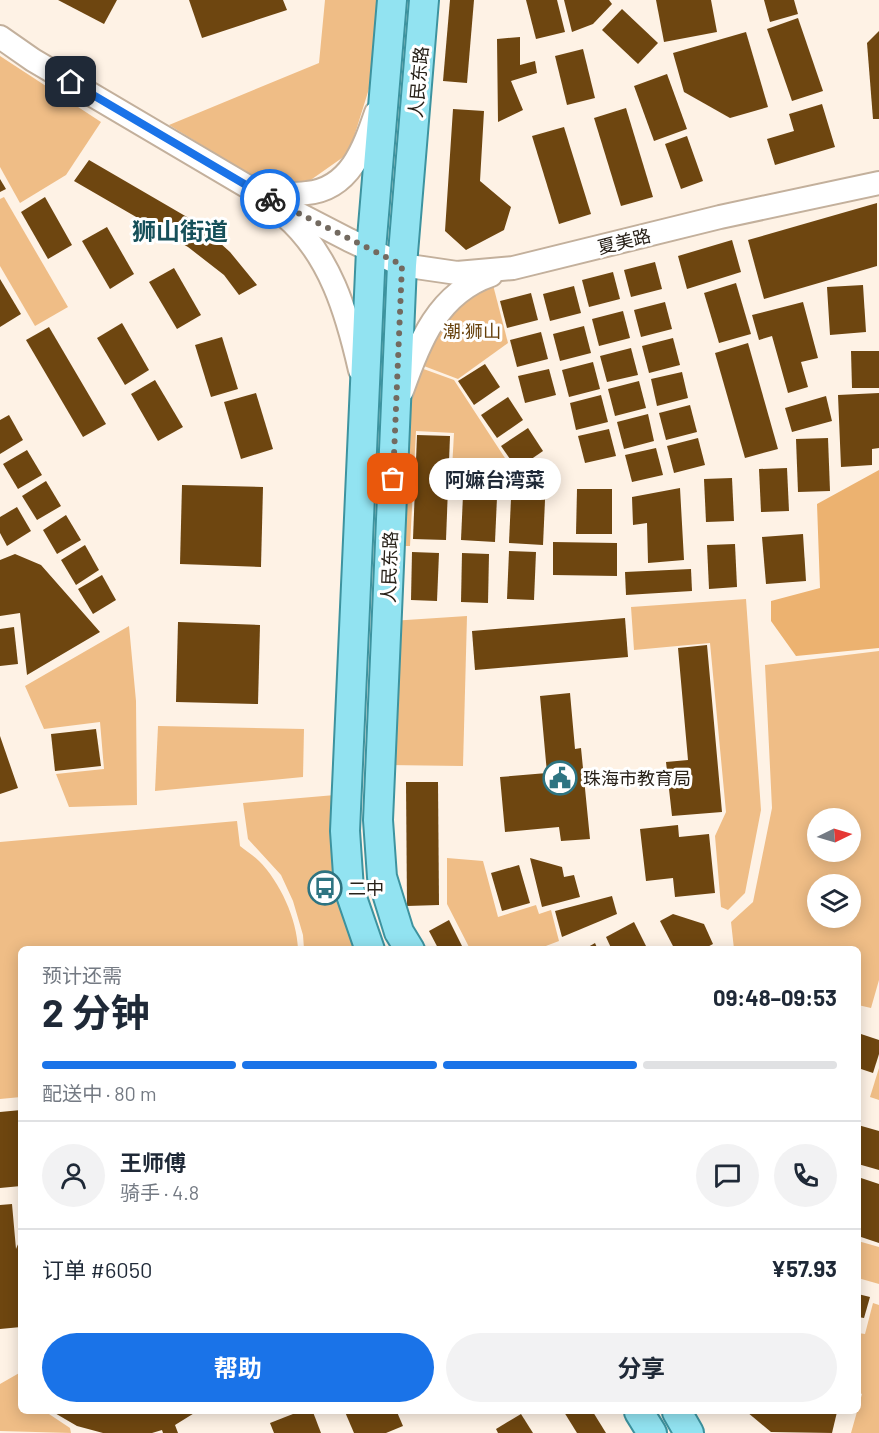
<!DOCTYPE html>
<html lang="zh">
<meta charset="utf-8">
<style>
:root{--surface:#fff;--page:#f2f2f3;--text:#1f2937;--muted:#747a83;--line:#e0e1e3;--accent:#1a73e8}
body{margin:0;font-family:Barlow,"Noto Sans SC",sans-serif;background:var(--page);color:var(--text);height:100vh;display:flex;flex-direction:column;font-size:22px;white-space:nowrap}
*{box-sizing:border-box;margin:0}
p{font-size:20px;color:var(--muted)}
.icon{flex:none;width:33px;height:33px;fill:none;stroke:currentColor;stroke-width:2;stroke-linecap:round;stroke-linejoin:round}
.map{position:relative;flex:1;overflow:hidden}
.sheet{position:absolute;left:18px;top:946px;width:843px;height:468px;display:flex;flex-direction:column;background:var(--surface);border-radius:9px;box-shadow:0 3px 15px #0003}
.sheet>*{flex:none}
.needle{width:39px;rotate:85deg}
.tools{position:absolute;left:807px;top:808px;display:grid;gap:12px}
.tools a{display:grid;place-items:center;width:54px;height:54px;border-radius:50%;background:var(--surface);box-shadow:0 3px 15px #0003;font-size:30px}
.pin{position:absolute;display:grid;place-items:center;width:51px;height:51px;color:#fff;margin:-26px;border-radius:12px;box-shadow:0 3px 9px #0006}
.courier{position:absolute;display:grid;place-items:center;width:60px;height:60px;margin:-30px;border:4px solid #1a73e8;border-radius:50%;background:#fff;color:#222;box-shadow:0 2px 8px #0007}
.bubble{position:absolute;height:42px;border-radius:21px;background:var(--surface);box-shadow:0 3px 15px #0003;font-size:20px;font-weight:700;line-height:42px;text-align:center}
.overview em{font-style:normal;font-weight:700}
.overview div{display:flex;flex-direction:column-reverse}
.overview{display:flex;align-items:center;justify-content:space-between;height:102px;padding:0 24px}
h1{font-size:39px;font-weight:700;line-height:45px}
.bar{display:grid;grid-template-columns:repeat(4,1fr);gap:9px 6px;align-content:center;height:72px;padding:0 24px}
.bar i{height:8px;border-radius:4px;background:var(--line)}
.bar .selected{background:var(--accent)}
.bar p{grid-column:span 4}
.line{display:flex;align-items:center;gap:15px;padding:0 24px;border-top:2px solid var(--line)}
.line div{flex:1}
.round{display:grid;place-items:center;flex:none;width:63px;height:63px;border-radius:32px;background:var(--page)}
.primary-button{display:flex;gap:12px;margin-top:auto;padding:12px 24px}
.primary-button a{flex:1;height:69px;border-radius:36px;background:var(--accent);color:#fff;font-size:24px;font-weight:700;line-height:69px;text-align:center}
.primary-button a+a{background:var(--page);color:var(--text)}
.map>svg:first-child{display:block}
.green{fill:#efbd86;fill-rule:evenodd}
.forest{fill:#ecb270}
.building{fill:#6e4610}
.lines{fill:none;stroke-linecap:round;stroke-linejoin:round}
.minor-casing{stroke:#c3b09c;stroke-width:26}
.major-casing{stroke:#3d939f;stroke-width:32}
.minor{stroke:#fff;stroke-width:22}
.major{stroke:#92e3f1;stroke-width:28}
.done{stroke:#736a60;stroke-width:6;stroke-dasharray:0 10.8}
.route{stroke:#1a73e8;stroke-width:8}
.labels{text-anchor:middle;dominant-baseline:central;stroke-width:6;stroke-linejoin:round;paint-order:stroke}
.street-label{font-size:18px;fill:#282119;stroke:#fff}
.park-label{font-size:18px;fill:#653f0a;stroke:#fff}
.poi-label{font-size:18px;fill:#282119;stroke:#fff;text-anchor:start}
.district-label{font-size:24px;font-weight:bold;fill:#16505a;stroke:#fff}
</style>
<div class="map">
<svg width="879" height="1433" viewBox="0 0 879 1433">
<rect width="100%" height="100%" fill="#fef2e5"/>
<g class="green">
<path d="M325 0H382L377 63 349 153 305 184 262 182 169 125 319 63Z"/>
<path d="M0 56 101 122 66 175 20 203 0 167Z"/>
<path d="M4 197 68 307 35 326 0 266V199Z"/>
<path d="M492 281 508 343 458 379 416 363 447 313Z"/>
<path d="M418 367 454 380 514 472 452 469 454 433 416 431 410 546H394L400 414Z"/>
<path d="M746 599 761 810 745 893 728 910 721 907 715 836 726 812 710 643 634 650 631 607Z"/>
<path d="M467 616 463 766 387 765 391 621Z"/>
<path d="M129 626 136 701 137 805 69 807 56 774 104 769 100 722 44 729 25 686Z"/>
<path d="M879 651V980L871 1008 858 1005V950L734 949 731 922 753 902 772 808 765 665ZM818 819H850V852H818ZM818 885H850V918H818Z"/>
<path d="M158 726 304 729 303 777 155 791Z"/>
<path d="M335 795 363 949H304L303 935 293 901 281 875 248 839 243 803Z"/>
<path d="M237 821 240 846C246 851 253 855 259 861 280 882 297 919 298 949L21 950V1097L0 1099V842Z"/>
<path d="M447 858 483 861 498 917 536 905 539 914 551 910 559 941 538 949H470L447 904Z"/>
<path d="M879 1068V1100L870 1097Z"/>
<path d="M858 1241 879 1247V1284L858 1278Z"/>
<path d="M873 1303 879 1305V1433H851L862 1394 858 1392V1333L865 1334Z"/>
<path d="M21 1372V1412H46L70 1428 71 1433 0 1431V1384Z"/>
</g>
<path class="forest" d="M879 470V648L796 656 771 621V601L820 588 817 504Z"/>
<g class="building">
<path d="M58 0H117L104 24Z"/>
<path d="M189 0H283L287 10 202 38Z"/>
<path d="M450 0H474L467 83 443 81Z"/>
<path d="M526 0H557L565 32 536 39Z"/>
<path d="M564 0H609L612 4 593 24 572 32Z"/>
<path d="M656 0H711L717 32 664 42Z"/>
<path d="M764 0H794L798 14 770 22Z"/>
<path d="M622 9 658 43 638 64 602 30Z"/>
<path d="M798 18 823 91 792 101 767 29Z"/>
<path d="M879 31V119H873L867 43Z"/>
<path d="M746 32 768 107 730 118 684 92 673 53Z"/>
<path d="M520 37V65L535 61 537 73 511 81 523 110 498 122 497 39Z"/>
<path d="M583 49 595 98 567 105 555 56Z"/>
<path d="M667 74 687 129 654 141 634 86Z"/>
<path d="M822 104 835 147 775 165 767 139 794 131 789 114Z"/>
<path d="M626 108 653 197 621 206 594 118Z"/>
<path d="M453 109 484 111 480 181 511 207 504 230 466 250 445 231Z"/>
<path d="M564 127 591 214 559 224 532 136Z"/>
<path d="M687 136 703 181 681 189 665 144Z"/>
<path d="M89 160 199 224 230 252 257 285 239 295 224 275 188 247 74 181Z"/>
<path d="M0 179 6 189 0 192Z"/>
<path d="M45 197 72 245 48 259 21 212Z"/>
<path d="M877 203V266L764 299 748 240Z"/>
<path d="M107 227 134 274 110 289 82 241Z"/>
<path d="M732 240 741 272 687 289 678 256Z"/>
<path d="M655 262 662 289 631 297 624 270Z"/>
<path d="M174 268 201 315 177 329 149 282Z"/>
<path d="M613 272 620 299 589 307 582 280Z"/>
<path d="M0 279 21 314 0 327Z"/>
<path d="M736 283 751 334 719 343 704 293Z"/>
<path d="M863 285 866 332 830 335 827 287Z"/>
<path d="M574 286 581 313 550 321 543 294Z"/>
<path d="M531 293 538 320 507 328 500 301Z"/>
<path d="M665 302 672 329 641 337 634 310Z"/>
<path d="M803 302 818 358 801 362 808 387 788 393 772 336 759 340 752 315Z"/>
<path d="M623 311 630 338 599 346 592 319Z"/>
<path d="M122 323 149 370 125 385 97 338Z"/>
<path d="M584 326 591 353 560 361 553 334Z"/>
<path d="M49 327 106 424 83 437 26 340Z"/>
<path d="M541 332 548 359 517 367 510 340Z"/>
<path d="M222 337 238 389 211 397 195 345Z"/>
<path d="M673 338 680 365 649 373 642 346Z"/>
<path d="M748 343 778 449 745 458 715 353Z"/>
<path d="M631 348 638 375 607 382 600 356Z"/>
<path d="M851 351H879V388H852Z"/>
<path d="M593 362 600 389 569 397 562 370Z"/>
<path d="M485 364 500 387 474 405 458 381Z"/>
<path d="M549 369 556 395 525 403 518 376Z"/>
<path d="M682 372 688 398 657 406 651 379Z"/>
<path d="M155 380 183 427 158 441 131 394Z"/>
<path d="M639 381 646 408 615 416 608 389Z"/>
<path d="M256 393 273 449 241 459 224 402Z"/>
<path d="M879 393V448L872 449V465L841 467 838 395Z"/>
<path d="M601 395 608 422 576 430 570 403Z"/>
<path d="M826 396 832 421 792 432 785 408Z"/>
<path d="M508 397 523 420 497 438 481 415Z"/>
<path d="M690 405 697 432 666 440 659 413Z"/>
<path d="M648 414 654 441 624 449 617 422Z"/>
<path d="M9 415 23 440 0 454V420Z"/>
<path d="M528 428 543 451 517 469 501 446Z"/>
<path d="M609 429 616 456 585 463 578 436Z"/>
<path d="M417 435 450 436 446 540 413 539Z"/>
<path d="M698 438 705 465 674 473 667 446Z"/>
<path d="M828 438 830 491 798 492 796 439Z"/>
<path d="M656 448 663 475 632 482 625 455Z"/>
<path d="M27 450 42 475 18 489 3 464Z"/>
<path d="M787 468 789 511 761 512 759 469Z"/>
<path d="M464 473 498 475 495 542 461 540Z"/>
<path d="M512 476 546 478 543 545 509 543Z"/>
<path d="M732 478 734 521 706 522 704 479Z"/>
<path d="M46 481 61 506 37 520 22 496Z"/>
<path d="M182 485 263 487 261 567 180 564Z"/>
<path d="M680 488 684 560 648 563 647 523 633 525 632 497Z"/>
<path d="M577 489H612V534H576Z"/>
<path d="M17 507 31 531 7 546 0 533V517Z"/>
<path d="M66 515 81 540 57 554 43 530Z"/>
<path d="M803 534 806 581 766 584 762 537Z"/>
<path d="M553 542 617 543V576L553 575Z"/>
<path d="M735 544 737 587 709 589 707 545Z"/>
<path d="M85 545 99 570 76 585 61 560Z"/>
<path d="M509 551 536 552 534 600 507 599Z"/>
<path d="M412 552 439 553 437 601 411 600Z"/>
<path d="M462 553 489 554 488 603 461 602Z"/>
<path d="M15 554 41 565 100 632 27 675 20 613 0 616V560Z"/>
<path d="M691 569 692 591 626 595 625 572Z"/>
<path d="M102 575 116 600 93 614 78 589Z"/>
<path d="M625 618 628 657 475 670 472 631Z"/>
<path d="M178 622 260 625 258 704 176 702Z"/>
<path d="M14 627 18 664 0 666V629Z"/>
<path d="M707 645 722 812 672 816 666 762 688 760 678 648Z"/>
<path d="M570 693 575 749 581 748 590 839 561 841 559 827 505 832 500 777 547 773 540 696Z"/>
<path d="M96 729 101 766 55 771 51 734Z"/>
<path d="M0 736 18 788 0 794Z"/>
<path d="M406 782H438L439 905 407 906Z"/>
<path d="M678 825 679 837 709 834 715 893 675 897 673 878 646 881 640 829Z"/>
<path d="M530 858 562 867 564 877 574 875 580 897 542 907Z"/>
<path d="M519 865 530 903 502 911 491 873Z"/>
<path d="M612 896 617 914 562 937 555 911Z"/>
<path d="M673 914 704 924 713 944 702 950H675L660 921Z"/>
<path d="M449 920 464 950H439L429 931Z"/>
<path d="M634 922 648 950H612L606 937Z"/>
<path d="M595 943 598 950H583Z"/>
<path d="M858 1033 879 1040V1054L873 1073 858 1068Z"/>
<path d="M21 1110V1186L0 1188V1112Z"/>
<path d="M858 1125 879 1131V1170L858 1164Z"/>
<path d="M858 1177 879 1184V1243L858 1236Z"/>
<path d="M12 1204 16 1249 21 1237V1327L0 1329V1205Z"/>
<path d="M858 1294 870 1297 864 1318 858 1317Z"/>
<path d="M53 1412H196L175 1425 178 1433H163L162 1430 152 1433H103L77 1426Z"/>
<path d="M298 1412H313L321 1433H274L270 1423Z"/>
<path d="M345 1412H397L403 1426 386 1433H354Z"/>
<path d="M564 1412H593L606 1433H577Z"/>
<path d="M747 1412H837L832 1433 771 1432Z"/>
<path d="M521 1414 533 1433H498L496 1429Z"/>
</g>
<g class="lines">
<g class="minor-casing">
<g id="minor">
<path d="M0 37 33 60 260 194 349 240 402 265 457 273 513 268 720 217 879 183"/>
<path d="M265 194C279 194 293 195 307 193 350 189 364 148 376 113"/>
<path d="M284 215C330 254 347 313 360 370"/>
<path d="M402 391C419 342 438 293 491 275"/>
</g>
</g>
<g class="major-casing">
<g id="major">
<path d="M370 950 349 889 345 831 371 250 392 0"/>
<path d="M410 950 399 932 382 877 378 820 402 265 424 0"/>
<path d="M639 1412 652 1433"/>
<path d="M677 1412 689 1433"/>
</g>
</g>
<use href="#minor" class="minor"/>
<use href="#major" class="major"/>
</g>
<g class="lines">
<path class="done" d="M270 199 402 265 393 479"/>
<path class="route" d="M71 82 270 199"/>
</g>
<defs>
<g id="civic-ring" transform="scale(1.725)"><circle r="9.5" fill="#fff" stroke="#2e7481" stroke-width="1.5"/><path d="M-.6-6.5H3V-4.5H.6V-3L4-1V1h2V6H-6V1h2V-1L-.6-3ZM-1.2 2.5V6h2.4V2.5Z" fill="#2e7481"/></g>
<g id="bus-ring" transform="scale(1.725)"><circle r="9.5" fill="#fff" stroke="#2e7481" stroke-width="1.5"/><path d="M-5-6H5V4H4V6H2V4H-2V6H-4V4H-5ZM-3.5-4V0h7V-4ZM-3.5 1.2v1.5H-2V1.2ZM2 1.2v1.5H3.5V1.2Z" fill="#2e7481"/></g>
</defs>
<g fill-rule="evenodd">
<use href="#civic-ring" x="560" y="778"/>
<use href="#bus-ring" x="325" y="888"/>
</g>
<g class="labels">
<g class="street-label">
<text transform="translate(418 82) rotate(-85)">人民东路</text>
<text transform="translate(624 241) rotate(-14)">夏美路</text>
<text transform="translate(389 567) rotate(-88)">人民东路</text>
</g>
<g class="park-label">
<text x="472" y="331">潮·狮山</text>
</g>
<g class="poi-label">
<text x="583" y="778">珠海市教育局</text>
<text x="348" y="888">二中</text>
</g>
<g class="district-label">
<text x="180" y="230">狮山街道</text>
</g>
</g>
</svg>
<div class="tools">
<a><svg class="needle" viewBox="-14 -14 28 28"><path d="M0-13l5 13h-10z" fill="#e53935"/><path d="M0 13l5-13h-10z" fill="#747a83"/></svg></a>
<a><svg class="icon" aria-label="layers" viewBox="0 0 24 24"><path d="M12 4l9 5-9 5-9-5zM3 14l9 5 9-5"/></svg></a>
</div>
<div class="pin" style="left:393px;top:479px;background:#ea580c"><svg class="icon" aria-label="bag" viewBox="0 0 24 24"><path d="M5 8h14l-1 12H6zM9 8a3 3 0 0 1 6 0"/></svg></div>
<div class="pin" style="left:71px;top:82px;background:#1f2937"><svg class="icon" aria-label="home" viewBox="0 0 24 24"><path d="M3 11l9-7 9 7M6 9v11h12V9"/></svg></div>
<div class="courier" style="left:270px;top:199px"><svg class="icon" aria-label="bike" viewBox="0 0 24 24"><circle cx="6" cy="16" r="4"/><circle cx="18" cy="16" r="4"/><path d="M6 16l4-8h5l3 8M10 8l3 8H6M13 5h3"/></svg></div>
<div class="bubble" style="left:429px;top:458px;width:132px">阿嫲台湾菜</div>
<section class="sheet">
<div class="overview"><div><h1>2 分钟</h1><p>预计还需</p></div><em>09:48–09:53</em></div>
<div class="bar"><i class="selected"></i><i class="selected"></i><i class="selected"></i><i></i><p>配送中 · 80 m</p></div>
<div class="line" style="height:108px"><a class="round"><svg class="icon" aria-label="person" viewBox="0 0 24 24"><circle cx="12" cy="8" r="4"/><path d="M4 21q1-7 8-7t8 7"/></svg></a><div><b>王师傅</b><p>骑手 · 4.8</p></div><a class="round"><svg class="icon" aria-label="chat" viewBox="0 0 24 24"><path d="M4 5h16v11H9l-5 4z"/></svg></a><a class="round"><svg class="icon" aria-label="phone" viewBox="0 0 24 24"><path d="M5 4h4l2 5-3 2q2 4 5 5l2-3 5 2v4C11 20 4 13 5 4z"/></svg></a></div>
<div class="line" style="height:78px"><div>订单 #6050</div><b>¥57.93</b></div>
<div class="primary-button"><a>帮助</a><a>分享</a></div>
</section>
</div>
